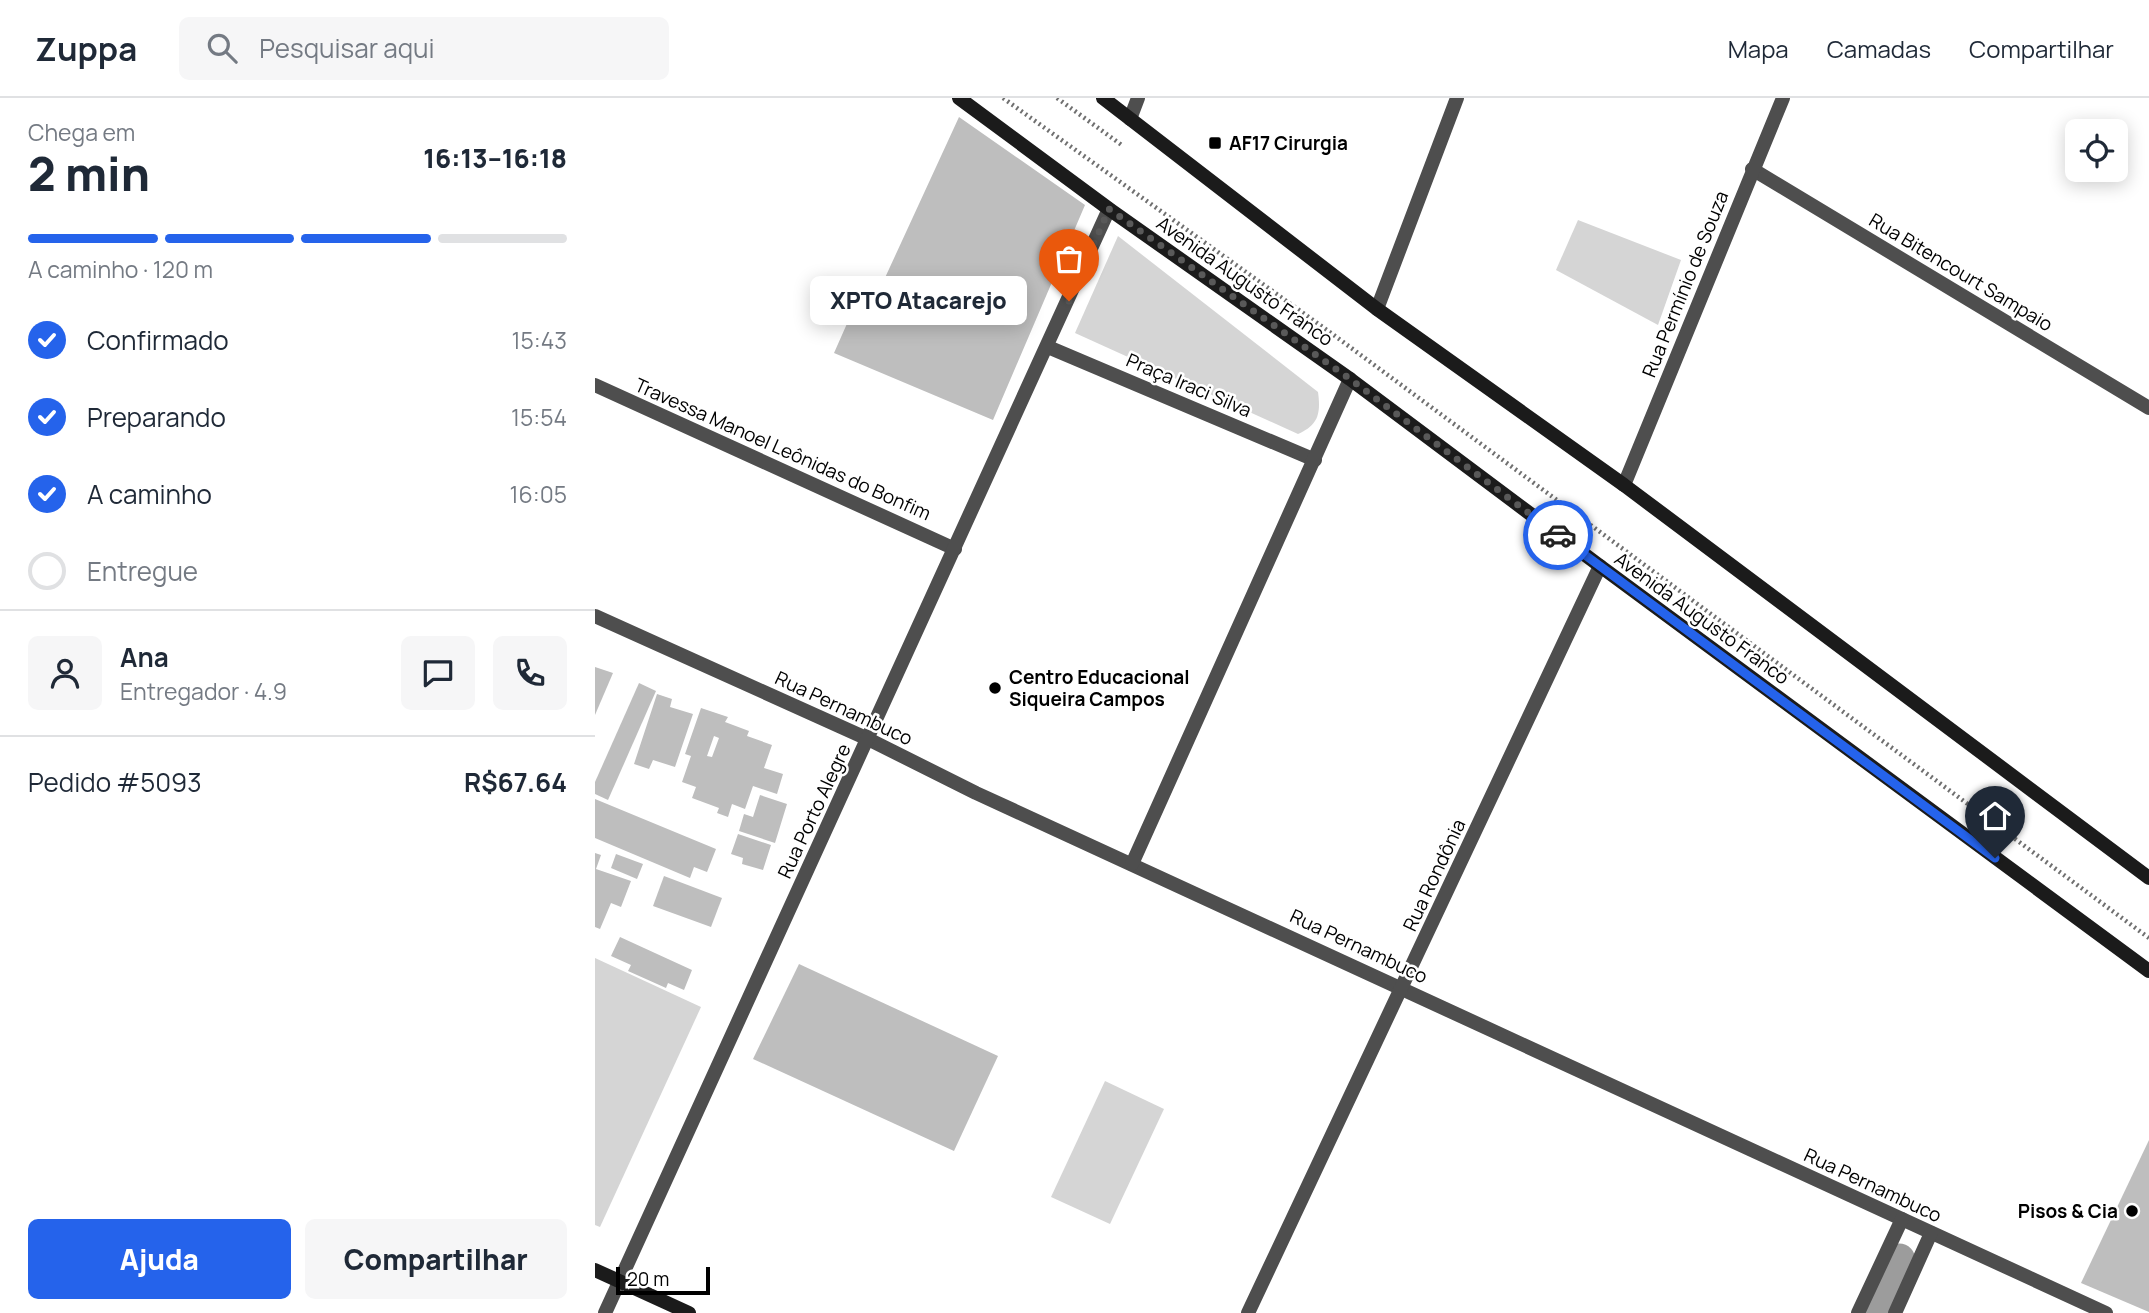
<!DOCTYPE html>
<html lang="pt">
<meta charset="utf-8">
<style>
:root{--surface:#fff;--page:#f6f6f7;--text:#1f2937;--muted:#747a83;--line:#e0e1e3;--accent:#2563eb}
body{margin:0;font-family:Manrope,sans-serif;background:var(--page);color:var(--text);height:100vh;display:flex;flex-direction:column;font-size:26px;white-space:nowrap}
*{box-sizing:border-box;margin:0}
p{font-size:23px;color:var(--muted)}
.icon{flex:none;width:38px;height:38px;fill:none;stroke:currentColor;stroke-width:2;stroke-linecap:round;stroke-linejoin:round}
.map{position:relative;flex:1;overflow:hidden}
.panel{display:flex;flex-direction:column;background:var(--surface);width:595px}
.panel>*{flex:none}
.fabs{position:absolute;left:1470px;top:21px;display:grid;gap:14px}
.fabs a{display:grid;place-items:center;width:63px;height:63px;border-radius:10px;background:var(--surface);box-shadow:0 4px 18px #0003;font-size:35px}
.scale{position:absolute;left:21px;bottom:18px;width:94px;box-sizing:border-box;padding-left:7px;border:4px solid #000;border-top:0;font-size:19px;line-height:24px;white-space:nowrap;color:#000;-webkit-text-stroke:5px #fff;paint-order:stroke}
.pin{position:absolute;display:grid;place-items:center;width:60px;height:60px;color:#fff;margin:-72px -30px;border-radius:50% 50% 50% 0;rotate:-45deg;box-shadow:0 0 7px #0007}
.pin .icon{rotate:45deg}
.courier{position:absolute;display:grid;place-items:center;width:70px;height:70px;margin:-35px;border:5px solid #2563eb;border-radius:50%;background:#fff;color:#222;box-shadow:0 2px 9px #0007}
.bubble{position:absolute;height:49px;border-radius:10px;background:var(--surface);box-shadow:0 4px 18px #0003;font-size:23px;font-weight:800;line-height:49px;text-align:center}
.head em{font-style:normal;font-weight:800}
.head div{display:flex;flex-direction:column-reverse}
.head{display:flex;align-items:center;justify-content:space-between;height:119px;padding:0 28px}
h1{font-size:46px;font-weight:800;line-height:52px}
.bar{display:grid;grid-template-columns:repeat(4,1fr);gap:10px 7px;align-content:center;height:84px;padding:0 28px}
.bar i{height:9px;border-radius:5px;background:var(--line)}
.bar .on{background:var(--accent)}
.bar p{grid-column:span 4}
.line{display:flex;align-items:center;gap:18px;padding:0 28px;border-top:2px solid var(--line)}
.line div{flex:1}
.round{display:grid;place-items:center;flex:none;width:74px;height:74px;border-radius:10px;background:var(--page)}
ol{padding:0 28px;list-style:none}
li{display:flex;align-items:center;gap:21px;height:77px}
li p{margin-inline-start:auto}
li .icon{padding:7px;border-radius:50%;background:var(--accent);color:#fff;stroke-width:4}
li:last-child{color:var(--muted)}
li i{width:38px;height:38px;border:4px solid var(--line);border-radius:50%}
.action{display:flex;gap:14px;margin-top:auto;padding:14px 28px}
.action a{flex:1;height:80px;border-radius:10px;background:var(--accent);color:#fff;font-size:28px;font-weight:800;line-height:80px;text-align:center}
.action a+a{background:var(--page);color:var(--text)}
header{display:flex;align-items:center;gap:42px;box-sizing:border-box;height:98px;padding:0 35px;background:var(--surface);border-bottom:2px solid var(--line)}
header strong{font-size:33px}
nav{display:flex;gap:38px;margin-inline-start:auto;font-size:24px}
.search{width:490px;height:63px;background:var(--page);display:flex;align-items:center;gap:18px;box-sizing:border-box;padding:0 24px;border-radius:10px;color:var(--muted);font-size:26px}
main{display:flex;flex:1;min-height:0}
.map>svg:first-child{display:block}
.green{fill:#d5d5d5}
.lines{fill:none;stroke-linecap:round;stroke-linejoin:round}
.canal{stroke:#9c9c9c;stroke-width:33}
.building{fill:#bebebe;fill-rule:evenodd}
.path{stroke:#707070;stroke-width:4.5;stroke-dasharray:2 3.5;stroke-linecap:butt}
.street{stroke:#4e4e4e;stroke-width:14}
.secondary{stroke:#1b1b1b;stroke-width:14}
.done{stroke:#595959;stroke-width:7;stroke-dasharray:0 12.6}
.route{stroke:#2563eb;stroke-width:9}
.poi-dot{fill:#000;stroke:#fff;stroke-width:2.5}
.labels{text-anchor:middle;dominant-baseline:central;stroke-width:5;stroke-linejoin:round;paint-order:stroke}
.poi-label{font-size:19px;font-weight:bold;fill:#000;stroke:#fff;text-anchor:start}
.street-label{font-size:19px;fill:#000;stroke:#fff}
</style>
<header>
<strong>Zuppa</strong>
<div class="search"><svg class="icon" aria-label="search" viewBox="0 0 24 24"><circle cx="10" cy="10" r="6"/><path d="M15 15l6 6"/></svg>Pesquisar aqui</div>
<nav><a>Mapa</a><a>Camadas</a><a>Compartilhar</a></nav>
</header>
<main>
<section class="panel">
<div class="head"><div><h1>2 min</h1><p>Chega em</p></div><em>16:13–16:18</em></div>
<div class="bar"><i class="on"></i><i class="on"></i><i class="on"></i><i></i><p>A caminho · 120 m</p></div>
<ol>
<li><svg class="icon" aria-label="check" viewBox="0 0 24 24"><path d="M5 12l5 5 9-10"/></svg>Confirmado<p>15:43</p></li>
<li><svg class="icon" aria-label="check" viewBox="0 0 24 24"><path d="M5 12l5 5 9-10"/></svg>Preparando<p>15:54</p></li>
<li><svg class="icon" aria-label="check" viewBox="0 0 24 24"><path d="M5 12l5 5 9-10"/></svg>A caminho<p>16:05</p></li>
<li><i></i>Entregue</li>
</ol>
<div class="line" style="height:126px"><a class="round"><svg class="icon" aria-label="person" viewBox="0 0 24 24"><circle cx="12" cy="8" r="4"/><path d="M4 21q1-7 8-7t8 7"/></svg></a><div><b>Ana</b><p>Entregador · 4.9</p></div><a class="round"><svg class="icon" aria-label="chat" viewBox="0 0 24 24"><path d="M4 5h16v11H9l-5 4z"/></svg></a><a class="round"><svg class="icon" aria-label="phone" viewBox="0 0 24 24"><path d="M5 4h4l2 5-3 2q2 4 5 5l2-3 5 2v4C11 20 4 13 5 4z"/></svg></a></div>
<div class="line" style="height:91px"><div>Pedido #5093</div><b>R$67.64</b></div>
<div class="action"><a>Ajuda</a><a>Compartilhar</a></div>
</section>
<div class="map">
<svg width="1554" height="1215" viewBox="0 0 1554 1215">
<rect width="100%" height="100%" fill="#fff"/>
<g class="green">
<path d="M983 122 1086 162 1063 227 961 172Z"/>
<path d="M523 138 723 294C726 316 723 327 703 336L480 235Z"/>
<path d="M0 860 106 909 5 1129 0 1127Z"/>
<path d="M510 983 569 1011 515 1126 456 1099Z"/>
</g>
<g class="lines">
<path class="canal" d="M1281 1215 1304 1162"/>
</g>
<g class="building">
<path d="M364 19 490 107 398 322 239 255 262 203 277 208Z"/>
<path d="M0 569 18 575 0 617Z"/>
<path d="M44 585 61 593 13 702 0 696V684Z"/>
<path d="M62 596 77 601 75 609 98 616 80 669 58 662 54 671 39 666Z"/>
<path d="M106 610 133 619 130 624 154 633 152 638 177 647 169 670 188 676 182 696 158 688 150 711 137 706 133 719 122 715 124 710 97 700 101 689 87 684 96 658 90 656ZM119 638 124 640 117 659 112 658Z"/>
<path d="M165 697 192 706 180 745 144 733 149 716 158 719Z"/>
<path d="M0 701 121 751 112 774 99 769 95 780 0 740Z"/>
<path d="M143 736 176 747 168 772 147 766 148 760 136 756Z"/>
<path d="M0 755 6 757 1 771 36 783 26 809 16 805 5 831 0 829Z"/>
<path d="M21 756 48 766 42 781 16 770Z"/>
<path d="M69 778 127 800 116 829 58 808Z"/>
<path d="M25 839 97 872 89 892 73 885 71 890 33 873 36 867 16 858Z"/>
<path d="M204 866 403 958 359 1053 158 961Z"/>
<path d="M1554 1042V1214L1486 1185Z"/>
</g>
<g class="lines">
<g class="path">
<path d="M408 0 736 235 1554 840"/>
<path d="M462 0 528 48"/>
</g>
<g class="street">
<path d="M535 21 543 0"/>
<path d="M1157 71 1554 310"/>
<path d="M782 211 862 0"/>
<path d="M453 249 720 362"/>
<path d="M0 287 360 451"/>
<path d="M1029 387 1188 0"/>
<path d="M0 518 273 641 381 695 1511 1215"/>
<path d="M537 766 755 281"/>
<path d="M10 1215 514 111"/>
<path d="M653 1215 1005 468"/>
<path d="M1263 1215 1307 1121"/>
<path d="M1300 1215 1336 1135"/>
</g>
<g class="secondary">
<path d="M364 0 514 111 755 281 1005 468 1554 873"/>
<path d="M508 0 782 211 1029 387 1554 780"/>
<path d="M0 1172 94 1215"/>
</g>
</g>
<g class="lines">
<path class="done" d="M474 203 514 111 755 281 963 437"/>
<path class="route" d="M963 437 1400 760"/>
</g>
<g class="poi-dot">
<rect x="613" y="38" width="14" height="14" rx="3.5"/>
<circle cx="400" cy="590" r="7"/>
<circle cx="1537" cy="1113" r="7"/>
</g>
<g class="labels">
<g class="poi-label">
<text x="634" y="45">AF17 Cirurgia</text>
<text x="414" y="579">Centro Educacional<tspan x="414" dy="22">Siqueira Campos</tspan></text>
<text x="1523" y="1113" text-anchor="end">Pisos &amp; Cia</text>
</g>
<g class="street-label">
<text transform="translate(1366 174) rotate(31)">Rua Bitencourt Sampaio</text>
<text transform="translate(650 183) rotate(35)">Avenida Augusto Franco</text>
<text transform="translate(1090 186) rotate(-68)">Rua Permínio de Souza</text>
<text transform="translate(594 287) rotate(23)">Praça Iraci Silva</text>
<text transform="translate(188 351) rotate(24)">Travessa Manoel Leônidas do Bonfim</text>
<text transform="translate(1107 520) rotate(36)">Avenida Augusto Franco</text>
<text transform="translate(249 610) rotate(25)">Rua Pernambuco</text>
<text transform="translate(219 713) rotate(-65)">Rua Porto Alegre</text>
<text transform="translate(839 777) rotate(-65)">Rua Rondônia</text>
<text transform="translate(764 848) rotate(25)">Rua Pernambuco</text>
<text transform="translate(1278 1087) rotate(25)">Rua Pernambuco</text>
</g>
</g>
</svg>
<div class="fabs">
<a><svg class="icon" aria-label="locate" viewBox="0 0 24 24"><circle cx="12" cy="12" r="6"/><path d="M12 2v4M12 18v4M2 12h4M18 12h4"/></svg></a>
</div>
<div class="scale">20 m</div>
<div class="pin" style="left:474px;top:203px;background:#ea580c"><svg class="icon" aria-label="bag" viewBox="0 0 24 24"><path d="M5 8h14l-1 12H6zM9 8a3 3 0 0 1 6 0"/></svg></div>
<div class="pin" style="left:1400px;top:760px;background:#1f2937"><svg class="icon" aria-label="home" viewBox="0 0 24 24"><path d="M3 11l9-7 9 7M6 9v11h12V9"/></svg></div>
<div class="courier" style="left:963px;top:437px"><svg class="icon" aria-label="car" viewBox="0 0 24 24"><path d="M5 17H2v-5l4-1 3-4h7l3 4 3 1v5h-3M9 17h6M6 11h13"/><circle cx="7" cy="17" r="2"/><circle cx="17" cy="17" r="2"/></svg></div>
<div class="bubble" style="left:215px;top:178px;width:217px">XPTO Atacarejo</div>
</div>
</main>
